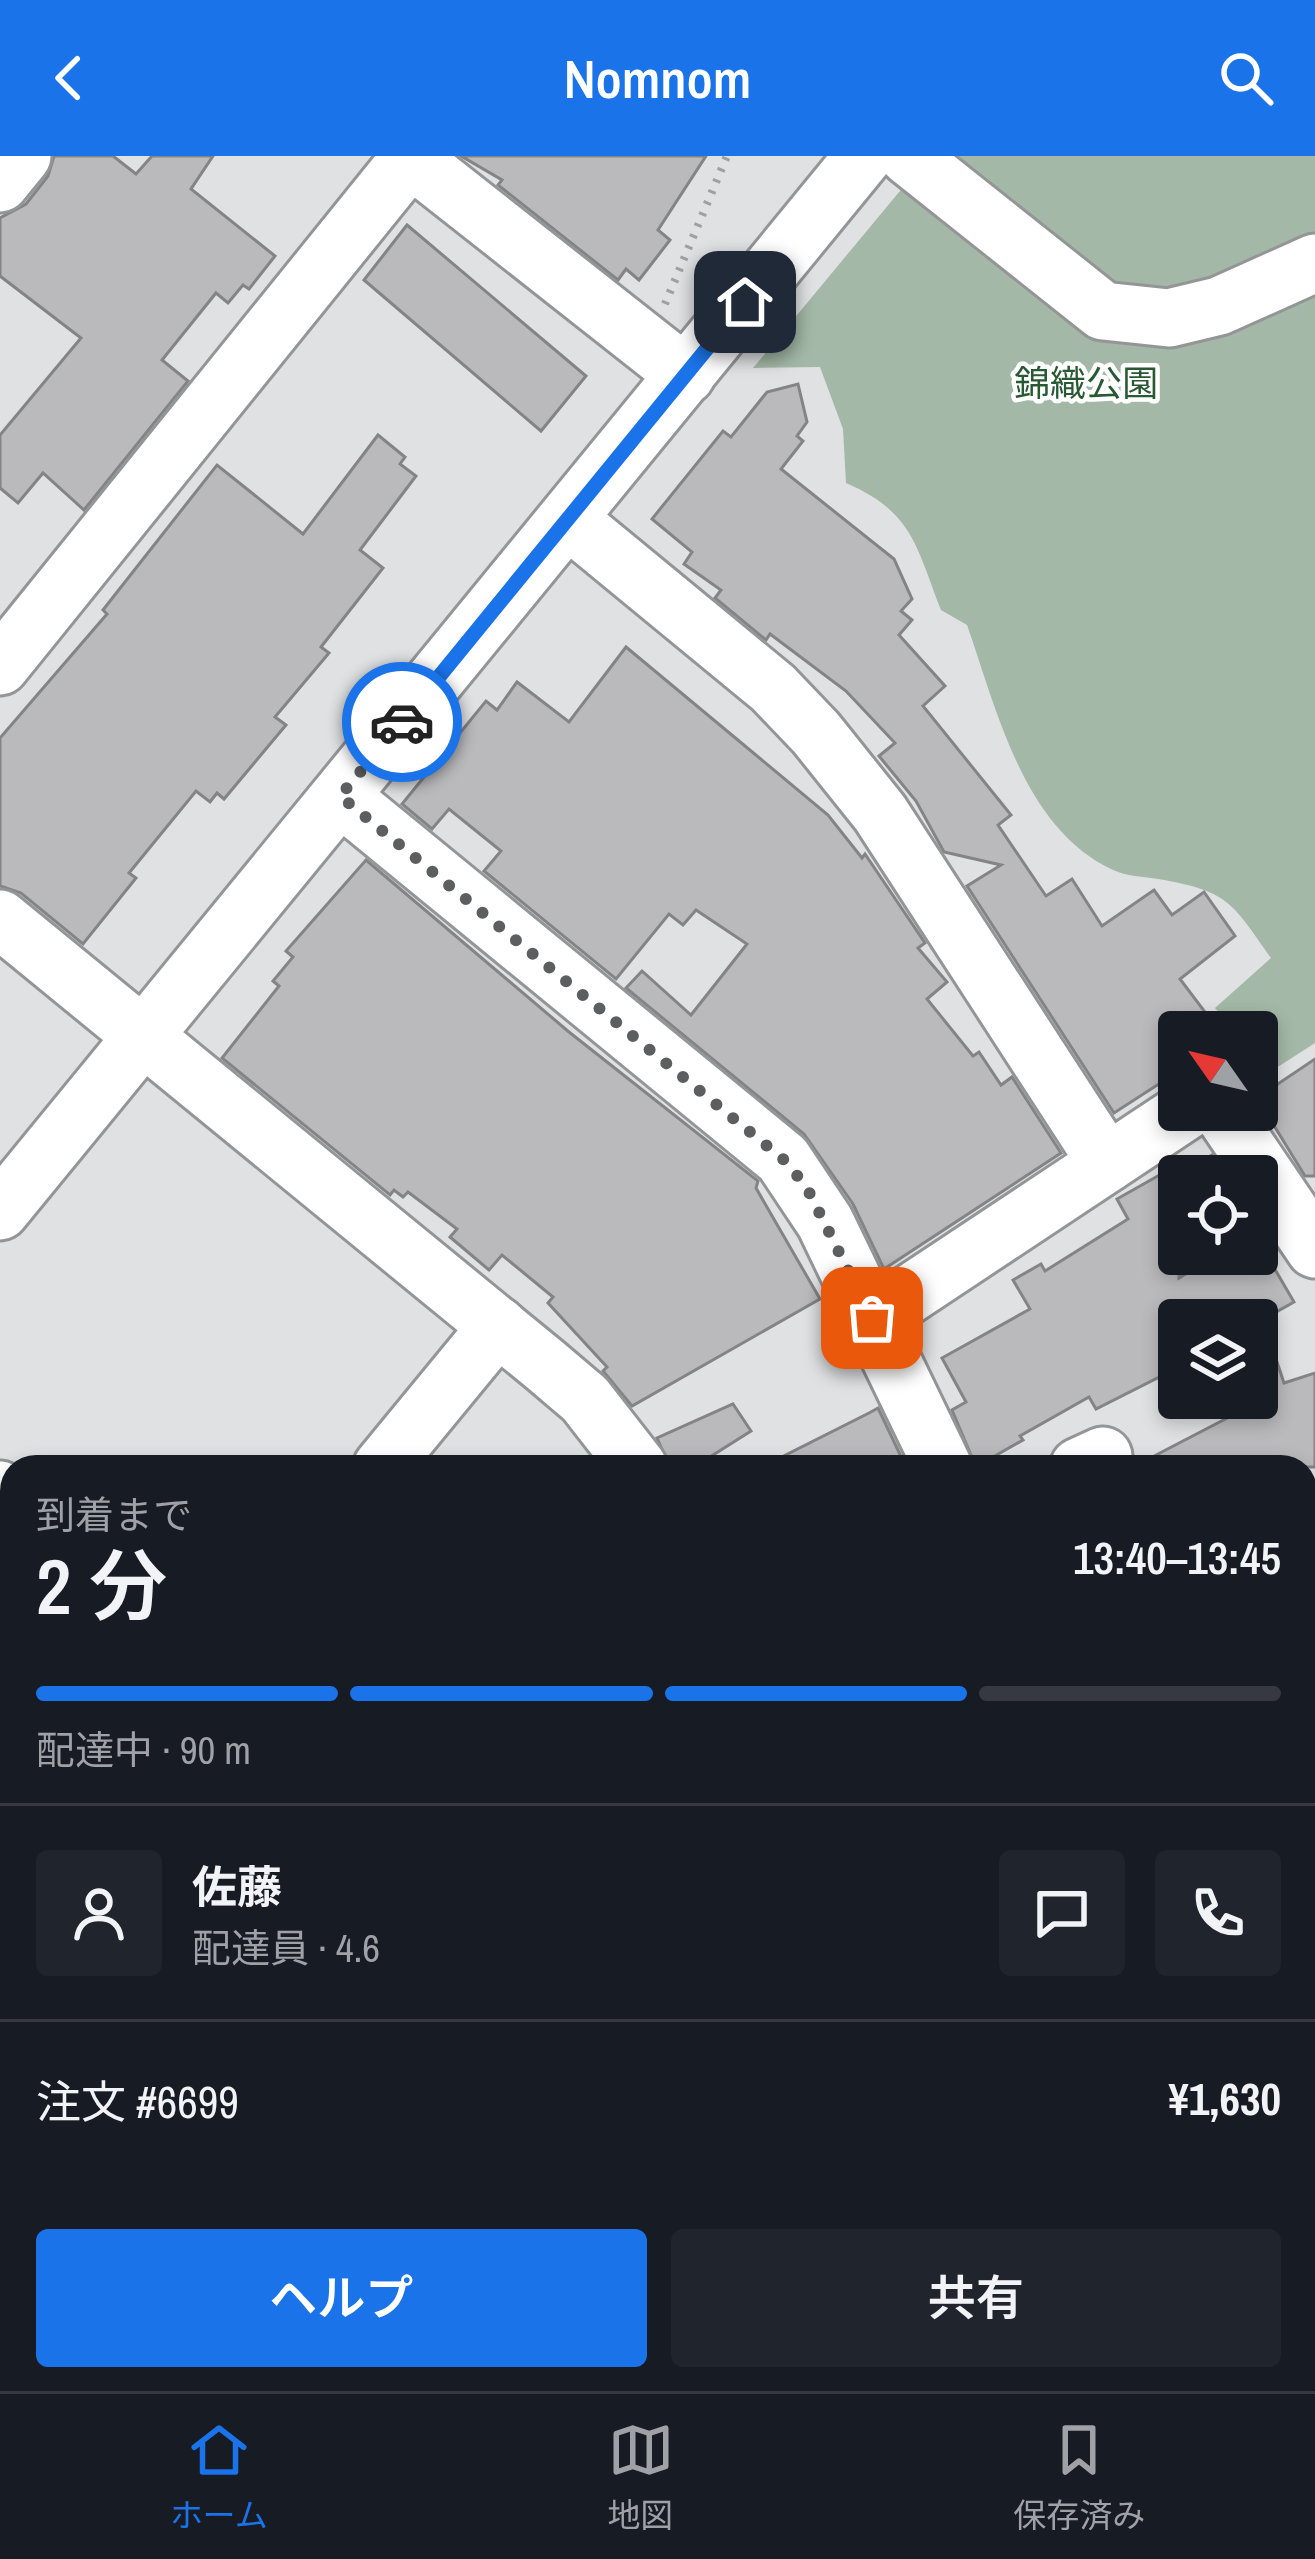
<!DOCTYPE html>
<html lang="ja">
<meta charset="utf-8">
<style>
:root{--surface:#171b24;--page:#20242c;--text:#f1f3f6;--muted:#9ea1a6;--line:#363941;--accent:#1a73e8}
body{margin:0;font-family:"Archivo Narrow","Noto Sans JP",sans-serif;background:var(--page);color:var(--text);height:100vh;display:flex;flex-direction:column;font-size:45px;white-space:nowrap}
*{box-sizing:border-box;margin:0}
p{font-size:39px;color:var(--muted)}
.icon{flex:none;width:66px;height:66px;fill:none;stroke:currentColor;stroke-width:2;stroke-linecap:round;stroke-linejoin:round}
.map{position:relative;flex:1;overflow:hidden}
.details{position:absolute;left:0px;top:1299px;width:1317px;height:936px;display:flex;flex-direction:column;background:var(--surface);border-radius:36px 36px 0 0;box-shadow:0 6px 18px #0003}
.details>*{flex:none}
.needle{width:78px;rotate:304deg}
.fabs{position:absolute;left:1158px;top:855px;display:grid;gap:24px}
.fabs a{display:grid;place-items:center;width:120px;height:120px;border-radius:12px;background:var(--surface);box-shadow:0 6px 18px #0003;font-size:60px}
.pin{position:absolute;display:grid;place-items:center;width:102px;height:102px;color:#fff;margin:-51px;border-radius:24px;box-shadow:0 6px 18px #0006}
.courier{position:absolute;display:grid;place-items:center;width:120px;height:120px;margin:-60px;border:9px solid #1a73e8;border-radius:50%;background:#fff;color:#222;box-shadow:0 3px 15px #0007}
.summary em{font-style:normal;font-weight:600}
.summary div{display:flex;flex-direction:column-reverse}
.summary{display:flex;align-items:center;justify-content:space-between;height:204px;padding:0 36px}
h1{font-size:78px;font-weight:600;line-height:90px}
.bar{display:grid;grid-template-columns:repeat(4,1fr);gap:18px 12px;align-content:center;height:144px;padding:0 36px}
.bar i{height:15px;border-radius:9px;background:var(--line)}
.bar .active{background:var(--accent)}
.bar p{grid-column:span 4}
.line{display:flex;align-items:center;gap:30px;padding:0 36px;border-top:3px solid var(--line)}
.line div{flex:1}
.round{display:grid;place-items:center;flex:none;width:126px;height:126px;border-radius:12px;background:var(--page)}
.action{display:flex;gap:24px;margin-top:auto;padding:24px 36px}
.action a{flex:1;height:138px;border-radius:12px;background:var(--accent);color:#fff;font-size:48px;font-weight:600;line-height:138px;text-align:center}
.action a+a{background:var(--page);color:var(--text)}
header{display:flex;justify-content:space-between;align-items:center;height:156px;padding:0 36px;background:var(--accent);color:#fff;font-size:54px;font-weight:600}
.menu{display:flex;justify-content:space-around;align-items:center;height:168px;border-top:3px solid var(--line);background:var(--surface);font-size:33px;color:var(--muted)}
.menu a{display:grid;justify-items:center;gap:6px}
.menu .active{color:var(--accent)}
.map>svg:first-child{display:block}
.green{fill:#a3b8a6}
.building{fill:#bab9bc;stroke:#848386;stroke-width:3}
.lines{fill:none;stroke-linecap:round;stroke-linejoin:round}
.minor-casing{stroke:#939597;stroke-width:63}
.path{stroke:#9ea0a1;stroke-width:8;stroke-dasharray:3 9;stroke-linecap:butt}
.minor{stroke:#fff;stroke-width:57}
.done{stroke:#5d5e5f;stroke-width:12;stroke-dasharray:0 21.6}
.route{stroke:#1a73e8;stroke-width:15}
.labels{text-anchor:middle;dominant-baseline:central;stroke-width:9;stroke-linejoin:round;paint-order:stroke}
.park-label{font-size:36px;fill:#295933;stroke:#fff}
</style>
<header><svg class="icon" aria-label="back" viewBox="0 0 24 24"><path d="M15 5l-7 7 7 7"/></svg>Nomnom<svg class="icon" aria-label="search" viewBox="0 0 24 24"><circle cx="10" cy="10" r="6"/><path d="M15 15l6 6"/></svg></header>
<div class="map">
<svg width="1315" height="2235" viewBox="0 0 1315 2235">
<rect width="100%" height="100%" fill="#dfe1e3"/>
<path class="green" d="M929 0H1315V887L1270 916 1257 901V876H1236L1215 852 1271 802C1231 745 1228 735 1158 723 1144 721 1126 720 1113 714 1023 672 997 554 967 469L941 454C916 390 913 356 846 327L843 273 820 211 753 212Z"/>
<g class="building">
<path d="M54 0H113L136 18 152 0H213L191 33 275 100 249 133 243 129 228 147 216 137 162 204 188 225 84 354 43 317 18 347 0 332V279L81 182 0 120V62L26 48 48 20Z"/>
<path d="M461 0H706L658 74 670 84 639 124 626 113 618 124 498 29 502 24Z"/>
<path d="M407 69 586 220 541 275 364 124Z"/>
<path d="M798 228 807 266 797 280 803 285 781 313 894 403 912 443 901 455 912 464 899 479 945 530 923 550 1011 659 998 669 1046 740 1072 723 1102 770 1154 734 1172 759 1204 736 1235 780 1180 823 1220 876H1179V915L1114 957 967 730 1001 709 944 696 916 645 879 600 895 587 846 535 770 478 766 484 715 442 721 434 684 408 692 396 652 363 723 275 731 281 767 236Z"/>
<path d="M378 279 405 301 400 308 416 320 360 394 383 412 321 491 329 497 275 561 286 569 224 643 217 637 210 646 196 635 129 717 136 722 83 788 21 737 0 730V582L107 458 103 454 217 309 303 378Z"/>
<path d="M626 491 828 659 862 702 865 698 925 787 918 792 947 826 927 843 973 900 979 896 1001 929 1012 921 1061 997 884 1113 853 1048 804 978 626 832 642 815 691 859 747 788 696 754 683 769 669 758 616 823 484 715 501 695 449 653 432 673 402 648 486 545 497 554 517 526 569 566Z"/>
<path d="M366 704 569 876 758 1025 756 1032 820 1143 632 1250 603 1215 607 1211 548 1147 553 1141 502 1099 489 1114 450 1081 457 1073 408 1036 403 1041 394 1034 390 1039 222 902 279 830 273 825 293 801 286 795Z"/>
<path d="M1315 903V1020H1305L1257 942Z"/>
<path d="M1212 999 1226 1020H1179V1122L1218 1098H1266L1294 1146 1262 1164H1179V1211L1096 1253 1089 1241 1020 1280 1023 1284 993 1301 999 1311H976L952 1254 966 1246 942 1202 1030 1153 1013 1124 1041 1108 1045 1115 1128 1063 1117 1043 1179 1008V1017Z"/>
<path d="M1263 1164 1284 1227 1315 1217V1311H1133L1231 1260 1228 1250 1257 1242V1165Z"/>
<path d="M733 1248 751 1275 694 1311H670L657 1282Z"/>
<path d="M878 1252 906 1311H762L869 1257Z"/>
</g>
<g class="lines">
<g class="minor-casing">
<g id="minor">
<path d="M408 0 686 219"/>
<path d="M908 0 1103 155 1169 162 1219 150 1315 107"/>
<path d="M0 27 22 0"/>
<path d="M569 364 773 532 816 577 880 657 1107 1007"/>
<path d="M0 510 411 1"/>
<path d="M341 641 783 1003 825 1066 943 1311"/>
<path d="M0 763 545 1209 585 1243 638 1311"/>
<path d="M1221 954 1315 1093"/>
<path d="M0 1055 864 0"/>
<path d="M872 1163 1187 954"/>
<path d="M382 1311 498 1170"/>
<path d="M1079 1311 1103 1300"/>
<path d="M0 1334 12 1340"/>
<path d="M1305 1504 1315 1502"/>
<path d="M1305 1829 1315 1826"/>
<path d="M0 1879 12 1928"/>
<path d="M84 2223 87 2235"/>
<path d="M373 2223 378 2235"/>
<path d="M690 2223 695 2235"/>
<path d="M1008 2223 1010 2235"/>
<path d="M1275 2223 1278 2235"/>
<path d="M143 2235 173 2223"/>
</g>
</g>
<path class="path" d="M665 148 727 0"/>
<use href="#minor" class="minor"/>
</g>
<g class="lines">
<path class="done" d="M402 566 340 640 783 1003 806 1030 872 1162"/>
<path class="route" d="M402 566 745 146"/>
</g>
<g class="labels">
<g class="park-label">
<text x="1086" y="227">錦織公園</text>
</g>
</g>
</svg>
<div class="fabs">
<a><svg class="needle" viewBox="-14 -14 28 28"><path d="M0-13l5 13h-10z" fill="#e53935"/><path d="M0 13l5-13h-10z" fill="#9ea1a6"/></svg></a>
<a><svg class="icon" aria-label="locate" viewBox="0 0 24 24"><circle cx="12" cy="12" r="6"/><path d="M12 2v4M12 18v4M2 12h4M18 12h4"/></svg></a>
<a><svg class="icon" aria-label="layers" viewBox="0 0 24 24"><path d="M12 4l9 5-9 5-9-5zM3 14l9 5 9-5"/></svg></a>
</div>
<div class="pin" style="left:872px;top:1162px;background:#ea580c"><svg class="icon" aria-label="bag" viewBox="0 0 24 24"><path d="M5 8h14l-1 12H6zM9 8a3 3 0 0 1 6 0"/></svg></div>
<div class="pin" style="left:745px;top:146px;background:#1f2937"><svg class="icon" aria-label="home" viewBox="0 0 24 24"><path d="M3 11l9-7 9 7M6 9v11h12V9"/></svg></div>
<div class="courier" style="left:402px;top:566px"><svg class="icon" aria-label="car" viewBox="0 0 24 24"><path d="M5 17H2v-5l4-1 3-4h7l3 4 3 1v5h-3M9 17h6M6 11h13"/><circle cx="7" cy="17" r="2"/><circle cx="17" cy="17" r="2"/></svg></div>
<section class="details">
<div class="summary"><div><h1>2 分</h1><p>到着まで</p></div><em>13:40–13:45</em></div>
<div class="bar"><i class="active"></i><i class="active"></i><i class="active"></i><i></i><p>配達中 · 90 m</p></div>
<div class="line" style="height:216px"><a class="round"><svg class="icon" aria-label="person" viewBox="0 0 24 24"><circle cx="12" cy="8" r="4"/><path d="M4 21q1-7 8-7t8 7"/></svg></a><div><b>佐藤</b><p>配達員 · 4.6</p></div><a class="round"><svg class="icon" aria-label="chat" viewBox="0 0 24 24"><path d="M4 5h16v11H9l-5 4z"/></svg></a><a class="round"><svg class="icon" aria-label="phone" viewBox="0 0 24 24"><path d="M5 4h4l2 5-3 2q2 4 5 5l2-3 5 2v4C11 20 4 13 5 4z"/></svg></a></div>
<div class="line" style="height:156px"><div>注文 #6699</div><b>¥1,630</b></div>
<div class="action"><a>ヘルプ</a><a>共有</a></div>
</section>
</div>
<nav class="menu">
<a class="active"><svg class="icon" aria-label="home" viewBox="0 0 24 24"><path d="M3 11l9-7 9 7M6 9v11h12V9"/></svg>ホーム</a>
<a><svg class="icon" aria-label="map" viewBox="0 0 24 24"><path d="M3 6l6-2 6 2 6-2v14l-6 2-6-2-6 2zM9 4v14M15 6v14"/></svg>地図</a>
<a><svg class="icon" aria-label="saved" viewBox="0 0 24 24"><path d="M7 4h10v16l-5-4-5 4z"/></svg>保存済み</a>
</nav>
